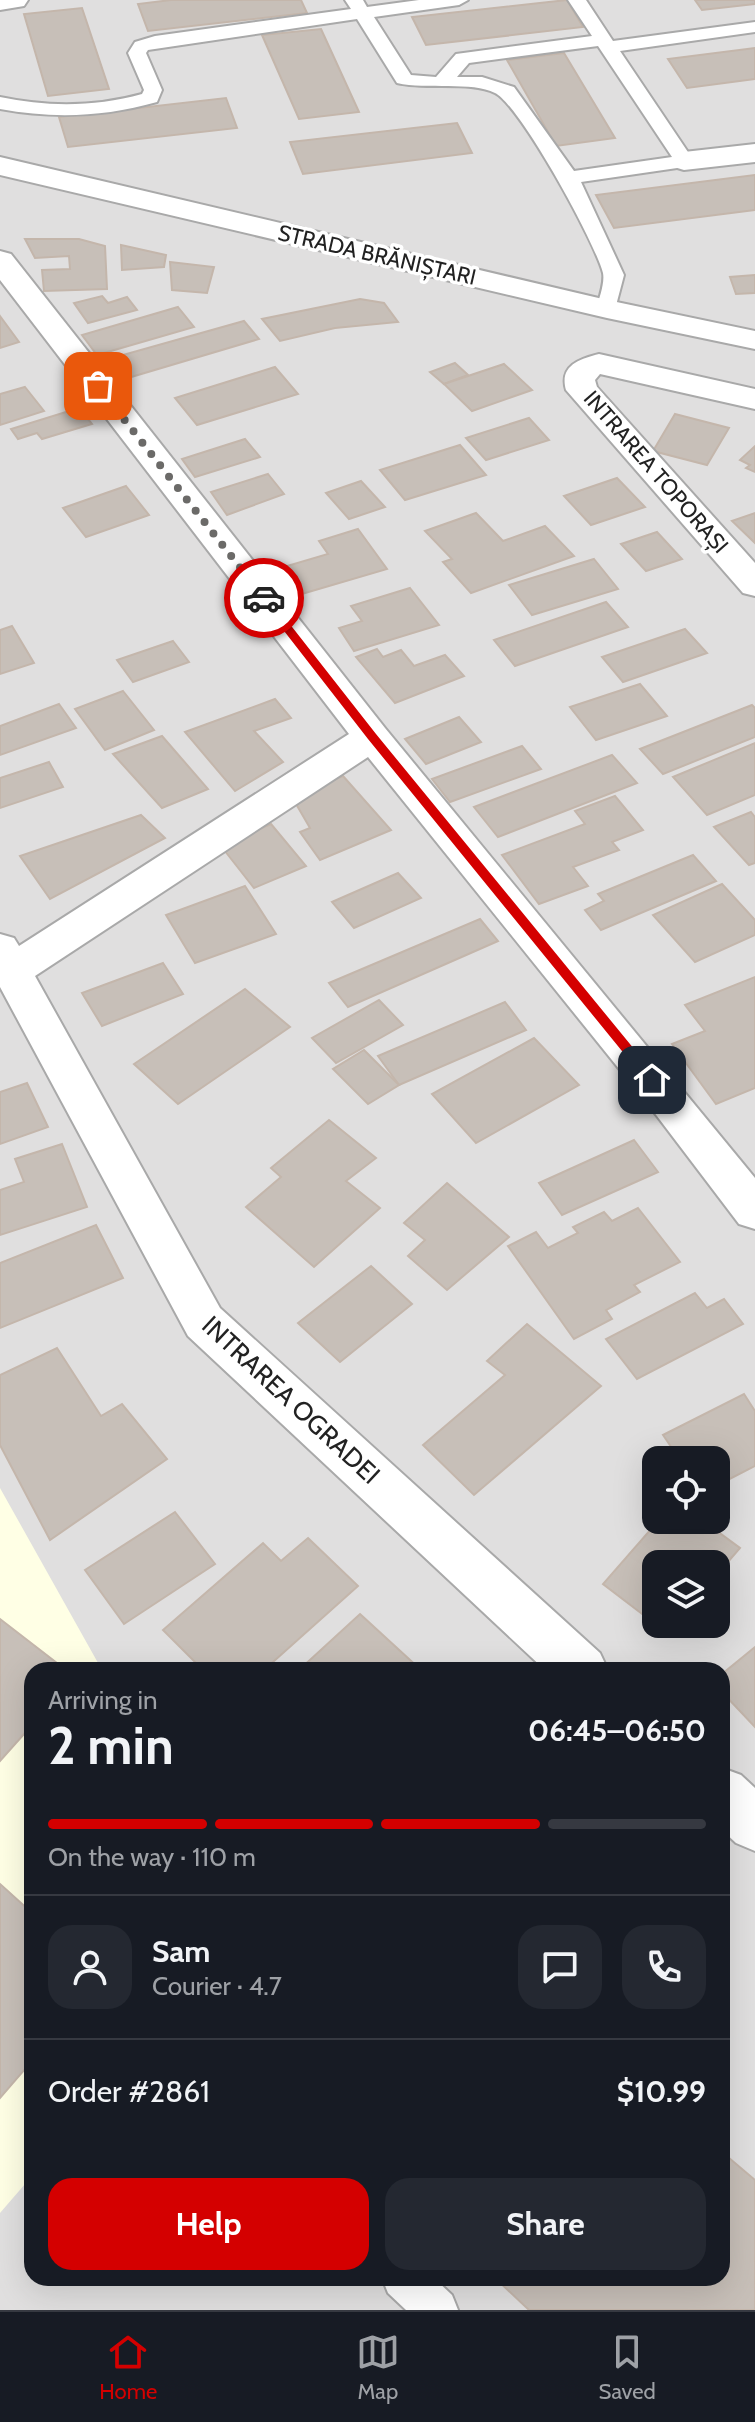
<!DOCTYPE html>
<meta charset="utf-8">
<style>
:root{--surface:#171b24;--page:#242831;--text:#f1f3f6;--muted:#9ea1a6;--line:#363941;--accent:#d40000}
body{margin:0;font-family:Cabin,sans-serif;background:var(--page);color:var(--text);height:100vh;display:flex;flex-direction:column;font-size:30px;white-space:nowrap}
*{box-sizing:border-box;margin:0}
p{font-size:26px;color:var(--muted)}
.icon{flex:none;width:44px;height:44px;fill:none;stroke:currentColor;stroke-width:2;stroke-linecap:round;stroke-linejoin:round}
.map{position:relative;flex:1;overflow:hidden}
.drawer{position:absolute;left:24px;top:1662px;width:706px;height:624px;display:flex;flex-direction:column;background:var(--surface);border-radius:24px;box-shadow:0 8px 32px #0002}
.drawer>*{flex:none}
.tools{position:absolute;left:642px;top:1446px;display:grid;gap:16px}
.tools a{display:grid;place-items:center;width:88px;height:88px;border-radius:16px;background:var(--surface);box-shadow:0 8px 32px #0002;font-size:40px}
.pin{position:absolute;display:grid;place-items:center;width:68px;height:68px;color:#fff;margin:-34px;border-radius:16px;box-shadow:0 4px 12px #0006}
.courier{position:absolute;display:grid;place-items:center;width:80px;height:80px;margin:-40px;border:6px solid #d40000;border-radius:50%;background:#fff;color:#222;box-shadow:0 2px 10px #0007}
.head em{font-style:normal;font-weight:700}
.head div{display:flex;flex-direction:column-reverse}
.head{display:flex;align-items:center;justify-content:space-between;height:136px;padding:0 24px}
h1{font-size:52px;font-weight:700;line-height:60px}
.bar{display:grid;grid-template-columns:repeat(4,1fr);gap:12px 8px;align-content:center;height:96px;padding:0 24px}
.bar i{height:10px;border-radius:6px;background:var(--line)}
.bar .current{background:var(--accent)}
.bar p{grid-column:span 4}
.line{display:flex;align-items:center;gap:20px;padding:0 24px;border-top:2px solid var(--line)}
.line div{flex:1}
.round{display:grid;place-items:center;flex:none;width:84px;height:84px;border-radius:24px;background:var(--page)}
.primary-button{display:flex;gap:16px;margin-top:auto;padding:16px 24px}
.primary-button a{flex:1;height:92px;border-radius:24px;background:var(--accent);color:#fff;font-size:32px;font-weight:700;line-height:92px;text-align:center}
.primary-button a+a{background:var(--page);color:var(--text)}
.tab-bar{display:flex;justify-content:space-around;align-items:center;height:112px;border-top:2px solid var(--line);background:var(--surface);font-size:22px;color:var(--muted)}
.tab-bar a{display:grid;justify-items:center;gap:4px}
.tab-bar .current{color:var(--accent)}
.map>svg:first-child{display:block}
.residential{fill:#e0dfdf;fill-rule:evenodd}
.education{fill:#ffffe5}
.building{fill:#c7bfb8;stroke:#c4b6ab;stroke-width:2}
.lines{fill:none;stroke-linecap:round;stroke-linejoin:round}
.lane-casing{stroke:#a9a9a9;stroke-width:4}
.street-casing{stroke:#a9a9a9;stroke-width:4}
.lane{fill:#fff;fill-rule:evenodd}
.street{fill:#fff;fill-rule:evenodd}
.route{fill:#d40000}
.done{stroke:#6b6a68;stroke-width:8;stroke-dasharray:0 14.4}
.labels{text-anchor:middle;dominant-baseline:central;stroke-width:7;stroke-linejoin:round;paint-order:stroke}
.far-street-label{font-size:22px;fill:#222;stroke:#fff}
.street-label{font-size:26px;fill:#222;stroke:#fff}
</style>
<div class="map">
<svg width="755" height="2310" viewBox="0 0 755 2310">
<rect width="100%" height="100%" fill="#f2efe9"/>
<path class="residential" d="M0 0H755V2310H0ZM656 1460H716V1520H656ZM656 1564H716V1624H656ZM32 1670H722V2278H32Z"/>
<path class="education" d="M0 1488 102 1670H32V2176L0 2213Z"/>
<g class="building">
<path d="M171 0H301L307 13 148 31 138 4Z"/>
<path d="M567 0 583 27 426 45 412 17Z"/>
<path d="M695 0H755V4L702 10Z"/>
<path d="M82 8 109 89 48 96 24 14Z"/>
<path d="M321 29 359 112 299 119 262 35Z"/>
<path d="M755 48V79L687 88 668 59Z"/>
<path d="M564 53 615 138 556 146 507 60Z"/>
<path d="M226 98 237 128 68 147 59 117Z"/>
<path d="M457 123 472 153 303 174 290 142Z"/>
<path d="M755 175V210L614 228 596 195Z"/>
<path d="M25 239H79L105 246 107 289 44 291 42 270 70 269 69 256 35 258Z"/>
<path d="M121 245 166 255 164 267 122 270Z"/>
<path d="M170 262 214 267 207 293 172 290Z"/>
<path d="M755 275V293L736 294 730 277Z"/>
<path d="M102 296 108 303 127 297 137 310 88 323 74 303Z"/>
<path d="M360 299 384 303 398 322 335 328 280 341 262 319Z"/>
<path d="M178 307 194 327 97 355 82 335Z"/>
<path d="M0 316 19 342 0 348Z"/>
<path d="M244 321 259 339 121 380 105 360Z"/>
<path d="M455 363 468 375 444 384 430 372Z"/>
<path d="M504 364 532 390 472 411 444 384Z"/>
<path d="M275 367 298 394 197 425 175 398Z"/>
<path d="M25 387 44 411 0 425V394Z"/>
<path d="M79 408 92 424 42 439 37 433 18 439 11 429Z"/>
<path d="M675 414 729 428 707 465 653 451Z"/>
<path d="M529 418 549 440 486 460 466 438Z"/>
<path d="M245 439 260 457 195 477 182 459Z"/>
<path d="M460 445 486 475 405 500 380 470Z"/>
<path d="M755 446V472L746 468 750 465 740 460Z"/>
<path d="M268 474 284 494 227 515 211 492Z"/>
<path d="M617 478 645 507 591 525 564 496Z"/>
<path d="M361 481 385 507 349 519 326 493Z"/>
<path d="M126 486 149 515 86 537 63 508Z"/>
<path d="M476 513 503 541 545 526 574 556 471 593 443 562 452 559 425 531Z"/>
<path d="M755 513V543L732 521Z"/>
<path d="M358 529 387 569 288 598 270 571 328 554 319 541Z"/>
<path d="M657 532 682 559 646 571 621 544Z"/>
<path d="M594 559 618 589 532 615 509 585Z"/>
<path d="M410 588 439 625 354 651 339 628 362 621 351 606Z"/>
<path d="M606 602 628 627 515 666 494 640Z"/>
<path d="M12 626 34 663 0 674V630Z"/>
<path d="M685 629 707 653 623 682 602 657Z"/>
<path d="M173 641 189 662 133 682 117 660Z"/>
<path d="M377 649 383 657 401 650 414 666 445 655 464 676 395 703 356 657Z"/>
<path d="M640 684 667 716 596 740 570 707Z"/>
<path d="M123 691 154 730 105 750 75 709Z"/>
<path d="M275 699 291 718 254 731 283 762 235 791 185 732Z"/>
<path d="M59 704 76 728 0 755V726Z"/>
<path d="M752 705 755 708V737L663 774 640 749Z"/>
<path d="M459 717 481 742 426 764 405 739Z"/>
<path d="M162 736 208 789 162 808 113 754Z"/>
<path d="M755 743V795L707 815 673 777Z"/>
<path d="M522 746 541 769 450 802 432 779Z"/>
<path d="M612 755 637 783 498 837 474 807Z"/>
<path d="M49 762 63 787 0 808V778Z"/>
<path d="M343 776 391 830 320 860 300 832 310 828 292 797Z"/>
<path d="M615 796 643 830 612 842 619 850 573 867 588 886 539 904 502 855 585 824 575 811Z"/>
<path d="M751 812 755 817V863L749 865 714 827Z"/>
<path d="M141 815 165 838 50 899 20 856Z"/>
<path d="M271 824 306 866 254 888 221 846Z"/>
<path d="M693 855 716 881 601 930 585 910 604 901 598 894Z"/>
<path d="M398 873 421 898 354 928 332 902Z"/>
<path d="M722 884 755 920V935L695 962 653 915Z"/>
<path d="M245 886 276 934 195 963 166 915Z"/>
<path d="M480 919 498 941 348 1007 329 983Z"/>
<path d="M163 963 183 994 102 1026 82 993Z"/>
<path d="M755 977V1088L716 1104 672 1044 705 1031 685 1005Z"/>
<path d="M245 989 290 1027 178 1104 134 1064Z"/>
<path d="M379 1000 403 1025 336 1063 312 1038Z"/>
<path d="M505 1002 526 1030 399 1085 378 1056Z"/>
<path d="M534 1038 579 1085 476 1143 432 1094Z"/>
<path d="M364 1050 399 1085 368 1104 333 1069Z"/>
<path d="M27 1083 48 1127 0 1144V1092Z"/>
<path d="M329 1120 376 1158 346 1181 380 1208 314 1267 246 1207 281 1177 271 1168Z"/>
<path d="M634 1140 658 1172 562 1215 539 1183Z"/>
<path d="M62 1144 87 1207 0 1235V1190L24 1182 15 1159Z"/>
<path d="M447 1183 509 1237 447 1290 408 1256 425 1240 404 1223Z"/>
<path d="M638 1208 680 1262 634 1285 640 1292 606 1310 612 1319 574 1339 508 1246 536 1232 548 1248 578 1233 573 1227 604 1212 612 1221Z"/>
<path d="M96 1225 123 1278 0 1328V1263Z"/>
<path d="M371 1266 412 1304 340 1362 298 1323Z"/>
<path d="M695 1293 707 1308 724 1299 743 1324 637 1379 606 1339Z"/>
<path d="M527 1324 601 1386 474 1495 423 1445 505 1375 487 1361Z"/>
<path d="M57 1348 101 1416 122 1404 167 1459 50 1540 0 1445V1375Z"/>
<path d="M744 1394 755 1411V1466L716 1486V1460H680L663 1435Z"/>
<path d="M175 1512 215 1564 124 1624 85 1570Z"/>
<path d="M659 1520H702L740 1548 716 1576V1564H656V1624H675L667 1633 603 1584Z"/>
<path d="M308 1538 358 1586 264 1670H203L163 1630 263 1543 281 1561Z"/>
<path d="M360 1614 421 1670H299Z"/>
<path d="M0 1619 66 1670H32V1725L0 1761Z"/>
<path d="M755 1647V1727L722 1692V1674Z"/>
<path d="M0 1884 32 1913V2061L0 2098Z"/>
<path d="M722 2152 755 2180V2310H529L495 2278H722Z"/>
</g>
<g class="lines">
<g class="lane-casing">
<g id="lane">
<path d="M345 0H363L367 7 419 0H468L459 5 374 17 411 75 436 77 456 54 592 36 568 0H586L613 41 755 22V32L620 51 694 161 684 167 581 182 624 275 614 313H600L596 309C599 299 605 283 603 273 595 242 520 105 495 93 472 81 427 90 397 83L357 19 148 50 146 53 162 90 157 102C104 117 54 119 0 109V97C47 107 95 107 142 94L144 90 128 53 135 42 155 36 351 9ZM598 46 672 157 574 171 514 87 482 77H457L469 63Z"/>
<path d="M382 2278H434L452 2295 458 2310H406L388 2293Z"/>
</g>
</g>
<g class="street-casing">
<g id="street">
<path d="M0 0H28L24 6 0 10Z"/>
<path d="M755 144V162L684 170 674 167 670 161 674 155 684 152Z"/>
<path d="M0 157 607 300 755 331V349L607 318 0 175Z"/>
<path d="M0 251 11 254 385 728 755 1178V1229L739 1224 657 1116 368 757 35 976 220 1308 600 1653 608 1670H545L188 1336 0 987V934L14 938 19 946 349 734 0 280Z"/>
<path d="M599 354 755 389V409L600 374 595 380 597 387 755 563V596L743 593 566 390C559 366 579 359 599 354Z"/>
<path d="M722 1768 741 1775 755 1788V1851L736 1843 722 1830Z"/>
</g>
</g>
<use href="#lane" class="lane"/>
<use href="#street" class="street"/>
</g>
<path class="route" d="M260 595H267L376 734 657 1077V1083H648L368 739 260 600Z"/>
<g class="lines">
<path class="done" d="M98 386 264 598"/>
</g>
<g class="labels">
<g class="far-street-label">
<text transform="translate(377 255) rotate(13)">STRADA BRĂNIȘTARI</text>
<text transform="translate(656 472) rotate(49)">INTRAREA TOPORAȘI</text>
</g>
<g class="street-label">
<text transform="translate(291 1400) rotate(43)">INTRAREA OGRADEI</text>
</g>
</g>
</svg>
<div class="tools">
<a><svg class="icon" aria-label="locate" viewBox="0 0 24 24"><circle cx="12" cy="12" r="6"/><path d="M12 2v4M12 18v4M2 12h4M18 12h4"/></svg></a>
<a><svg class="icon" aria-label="layers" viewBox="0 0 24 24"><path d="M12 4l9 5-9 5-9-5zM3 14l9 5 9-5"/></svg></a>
</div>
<div class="pin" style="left:98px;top:386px;background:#ea580c"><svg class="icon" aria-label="bag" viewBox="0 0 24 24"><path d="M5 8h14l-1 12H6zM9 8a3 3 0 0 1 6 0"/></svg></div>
<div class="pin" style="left:652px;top:1080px;background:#1f2937"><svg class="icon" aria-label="home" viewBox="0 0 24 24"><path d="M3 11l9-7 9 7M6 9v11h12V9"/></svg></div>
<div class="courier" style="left:264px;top:598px"><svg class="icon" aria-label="car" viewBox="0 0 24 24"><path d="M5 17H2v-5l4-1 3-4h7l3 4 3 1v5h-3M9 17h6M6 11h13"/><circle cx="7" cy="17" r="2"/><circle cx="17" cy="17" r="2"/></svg></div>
<section class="drawer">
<div class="head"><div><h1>2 min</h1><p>Arriving in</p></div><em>06:45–06:50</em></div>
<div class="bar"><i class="current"></i><i class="current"></i><i class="current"></i><i></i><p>On the way · 110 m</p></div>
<div class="line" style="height:144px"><a class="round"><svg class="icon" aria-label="person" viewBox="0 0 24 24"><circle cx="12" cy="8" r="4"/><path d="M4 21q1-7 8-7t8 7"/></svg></a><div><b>Sam</b><p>Courier · 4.7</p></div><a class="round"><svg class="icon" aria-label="chat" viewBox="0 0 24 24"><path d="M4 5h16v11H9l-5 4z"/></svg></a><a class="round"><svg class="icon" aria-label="phone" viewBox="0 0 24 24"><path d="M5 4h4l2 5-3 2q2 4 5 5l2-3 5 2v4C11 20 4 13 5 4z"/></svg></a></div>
<div class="line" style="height:104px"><div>Order #2861</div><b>$10.99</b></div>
<div class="primary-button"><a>Help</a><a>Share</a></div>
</section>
</div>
<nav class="tab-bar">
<a class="current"><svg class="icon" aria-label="home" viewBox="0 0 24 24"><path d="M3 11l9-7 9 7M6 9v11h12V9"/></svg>Home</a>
<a><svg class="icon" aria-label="map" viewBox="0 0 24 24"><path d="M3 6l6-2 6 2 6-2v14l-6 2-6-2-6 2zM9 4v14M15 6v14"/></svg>Map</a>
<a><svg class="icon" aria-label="saved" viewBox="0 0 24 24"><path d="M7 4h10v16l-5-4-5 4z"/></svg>Saved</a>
</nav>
